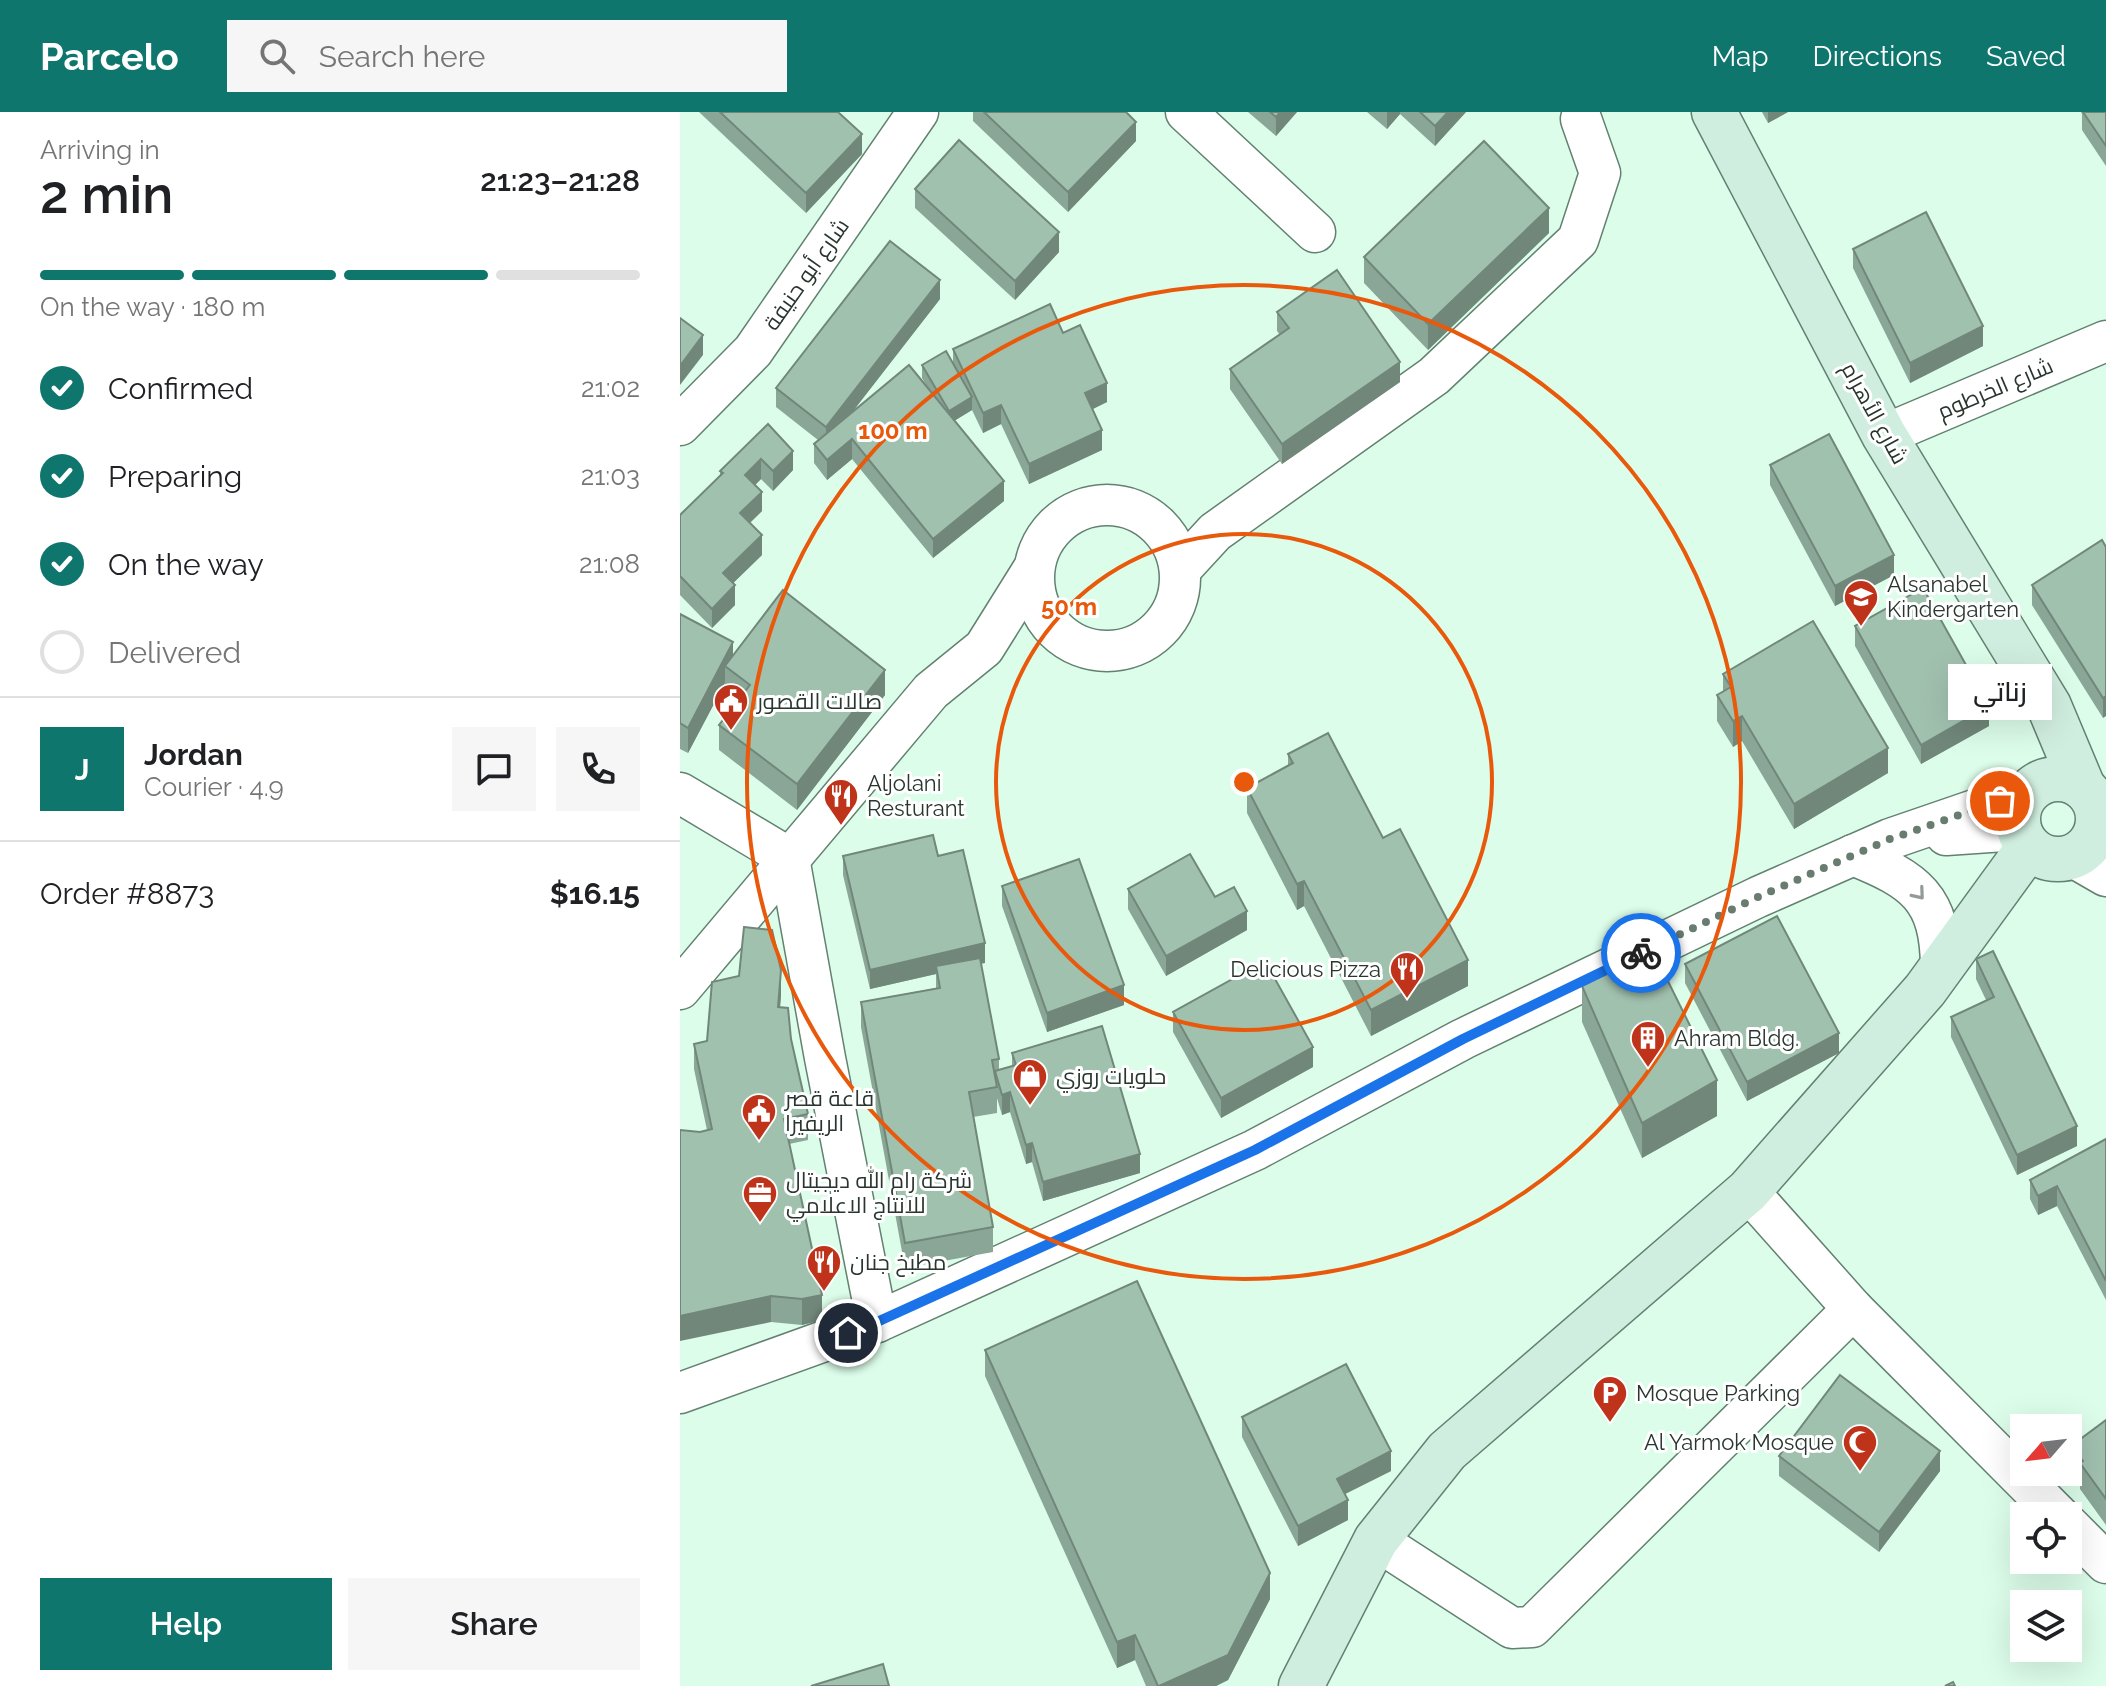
<!DOCTYPE html>
<meta charset="utf-8">
<style>
:root{--surface:#fff;--page:#f6f6f6;--text:#202124;--muted:#757577;--line:#e0e0e0;--accent:#0f766e}
body{margin:0;font-family:Raleway,Cairo,sans-serif;background:var(--page);color:var(--text);height:100vh;display:flex;flex-direction:column;font-size:30px;white-space:nowrap}
*{box-sizing:border-box;margin:0}
p{font-size:26px;color:var(--muted)}
.icon{flex:none;width:44px;height:44px;fill:none;stroke:currentColor;stroke-width:2;stroke-linecap:round;stroke-linejoin:round}
.map{position:relative;flex:1;overflow:hidden}
.drawer{display:flex;flex-direction:column;background:var(--surface);width:680px}
.drawer>*{flex:none}
.needle{width:52px;rotate:242deg}
.controls{position:absolute;left:1330px;top:1302px;display:grid;gap:16px}
.controls a{display:grid;place-items:center;width:72px;height:72px;border-radius:0px;background:var(--surface);box-shadow:0 8px 32px #0002;font-size:40px}
.pin{position:absolute;display:grid;place-items:center;width:68px;height:68px;color:#fff;margin:-34px;border:4px solid #fff;border-radius:50%;box-shadow:0 2px 8px #0007}
.courier{position:absolute;display:grid;place-items:center;width:80px;height:80px;margin:-40px;border:6px solid #1a73e8;border-radius:50%;background:#fff;color:#222;box-shadow:0 2px 10px #0007}
.bubble{position:absolute;height:56px;border-radius:0px;background:var(--surface);box-shadow:0 8px 32px #0002;font-size:26px;font-weight:600;line-height:56px;text-align:center}
.head em{font-style:normal;font-weight:600}
.head div{display:flex;flex-direction:column-reverse}
.head{display:flex;align-items:center;justify-content:space-between;height:136px;padding:0 40px}
h1{font-size:52px;font-weight:600;line-height:60px}
.bar{display:grid;grid-template-columns:repeat(4,1fr);gap:12px 8px;align-content:center;height:96px;padding:0 40px}
.bar i{height:10px;border-radius:6px;background:var(--line)}
.bar .on{background:var(--accent)}
.bar p{grid-column:span 4}
.line{display:flex;align-items:center;gap:20px;padding:0 40px;border-top:2px solid var(--line)}
.line div{flex:1}
.round{display:grid;place-items:center;flex:none;width:84px;height:84px;border-radius:0px;background:var(--page)}
ol{padding:0 40px;list-style:none}
li{display:flex;align-items:center;gap:24px;height:88px}
li p{margin-inline-start:auto}
li .icon{padding:8px;border-radius:50%;background:var(--accent);color:#fff;stroke-width:4}
li:last-child{color:var(--muted)}
li i{width:44px;height:44px;border:4px solid var(--line);border-radius:50%}
.action{display:flex;gap:16px;margin-top:auto;padding:16px 40px}
.action a{flex:1;height:92px;border-radius:0px;background:var(--accent);color:#fff;font-size:32px;font-weight:600;line-height:92px;text-align:center}
.action a+a{background:var(--page);color:var(--text)}
header{display:flex;align-items:center;gap:48px;box-sizing:border-box;height:112px;padding:0 40px;background:var(--accent);color:#fff}
header strong{font-size:38px}
nav{display:flex;gap:44px;margin-inline-start:auto;font-size:28px}
.search{width:560px;height:72px;background:var(--page);display:flex;align-items:center;gap:20px;box-sizing:border-box;padding:0 28px;border-radius:0px;color:var(--muted);font-size:30px}
main{display:flex;flex:1;min-height:0}
.map>svg:first-child{display:block}
.lines{fill:none;stroke-linecap:round;stroke-linejoin:round}
.street-casing{stroke:#638171;stroke-width:43}
.secondary-casing{stroke:#638171;stroke-width:47}
.street{stroke:#fff;stroke-width:40}
.secondary{stroke:#d0eee0;stroke-width:44}
.wall{fill:#8aa696}
.shaded-wall{fill:#71877a}
.building{fill:#a1c1af;stroke:#71877a;stroke-width:2}
.oneway{stroke:#949a97}
.done{stroke:#687c70;stroke-width:8;stroke-dasharray:0 14.4}
.route{stroke:#1a73e8;stroke-width:10}
.ring{fill:none;stroke:#e8590c;stroke-width:4}
.labels{text-anchor:middle;dominant-baseline:central;stroke-width:6;stroke-linejoin:round;paint-order:stroke}
.street-label{font-size:22px;fill:#29362f;stroke:#fff}
.poi-label{font-size:22px;fill:#29362f;stroke:#fff;text-anchor:start}
.centre{fill:#e8590c;stroke:#fff;stroke-width:4}
.ring-label{font-size:24px;text-anchor:middle;font-weight:bold;fill:#e8590c;stroke:#fff;stroke-width:6;stroke-linejoin:round;paint-order:stroke}
</style>
<header>
<strong>Parcelo</strong>
<div class="search"><svg class="icon" aria-label="search" viewBox="0 0 24 24"><circle cx="10" cy="10" r="6"/><path d="M15 15l6 6"/></svg>Search here</div>
<nav><a>Map</a><a>Directions</a><a>Saved</a></nav>
</header>
<main>
<section class="drawer">
<div class="head"><div><h1>2 min</h1><p>Arriving in</p></div><em>21:23–21:28</em></div>
<div class="bar"><i class="on"></i><i class="on"></i><i class="on"></i><i></i><p>On the way · 180 m</p></div>
<ol>
<li><svg class="icon" aria-label="check" viewBox="0 0 24 24"><path d="M5 12l5 5 9-10"/></svg>Confirmed<p>21:02</p></li>
<li><svg class="icon" aria-label="check" viewBox="0 0 24 24"><path d="M5 12l5 5 9-10"/></svg>Preparing<p>21:03</p></li>
<li><svg class="icon" aria-label="check" viewBox="0 0 24 24"><path d="M5 12l5 5 9-10"/></svg>On the way<p>21:08</p></li>
<li><i></i>Delivered</li>
</ol>
<div class="line" style="height:144px"><b class="round" style="background:var(--accent);color:#fff">J</b><div><b>Jordan</b><p>Courier · 4.9</p></div><a class="round"><svg class="icon" aria-label="chat" viewBox="0 0 24 24"><path d="M4 5h16v11H9l-5 4z"/></svg></a><a class="round"><svg class="icon" aria-label="phone" viewBox="0 0 24 24"><path d="M5 4h4l2 5-3 2q2 4 5 5l2-3 5 2v4C11 20 4 13 5 4z"/></svg></a></div>
<div class="line" style="height:104px"><div>Order #8873</div><b>$16.15</b></div>
<div class="action"><a>Help</a><a>Share</a></div>
</section>
<div class="map">
<svg width="1426" height="1574" viewBox="0 0 1426 1574">
<rect width="100%" height="100%" fill="#dcfdea"/>
<g class="lines">
<g class="street-casing">
<g id="street">
<path d="M506 0 635 120"/>
<path d="M0 313 73 239 238 0"/>
<path d="M1204 323 1426 229"/>
<circle cx="427" cy="466" r="73"/>
<path d="M500 458 535 420 754 264 898 128 920 61 901 7"/>
<path d="M0 681 109 746 145 946 197 1210"/>
<path d="M1415 689 1426 693"/>
<path d="M1266 723 1339 718"/>
<path d="M1173 743C1235 768 1261 785 1261 857"/>
<path d="M1393 745 1426 764"/>
<path d="M0 877 251 579 304 536 354 456"/>
<path d="M1068 1079 1173 1197 1379 1404"/>
<path d="M0 1281 197 1210 575 1038 783 927 1078 785 1210 727 1347 680"/>
<path d="M1388 1413 1426 1451"/>
<path d="M696 1428 832 1516 852 1515 1173 1197"/>
</g>
</g>
<g class="secondary-casing">
<g id="secondary">
<path d="M1034 0 1204 323 1369 594 1403 675"/>
<circle cx="1378" cy="707" r="40"/>
<path d="M621 1574 696 1428 767 1339 1068 1079 1245 878 1349 735"/>
</g>
</g>
<use href="#street" class="street"/>
<use href="#secondary" class="secondary"/>
</g>
<g class="wall">
<path d="M19 0H158L182 42 126 101Z"/>
<path d="M293 0H446L456 29 388 100 293 9Z"/>
<path d="M568 0H617L596 24Z"/>
<path d="M687 0H786L755 34 720 2 707 17Z"/>
<path d="M1082 0H1108L1088 11Z"/>
<path d="M1401 0H1426V54L1402 18V2Z"/>
<path d="M235 77 379 140 335 188 235 96Z"/>
<path d="M869 121 748 238 684 171V145Z"/>
<path d="M1173 137 1303 234 1230 271 1173 156Z"/>
<path d="M260 187 172 300 247 275 242 266V253H273V237L383 221 427 290 412 297 422 338 349 372 321 312 303 321 292 298 274 309 324 389 253 446 172 347 147 368 134 351V332L138 328 96 295V276Z"/>
<path d="M597 200 720 270 602 352 550 277V257L600 223 597 219Z"/>
<path d="M88 312 113 358 93 379 81 367 75 373 82 399 70 411 82 443 53 471 55 493 32 516 0 483V403L40 363V359Z"/>
<path d="M1090 353 1214 463 1155 494 1090 373Z"/>
<path d="M1426 435 1423 606 1352 493V473Z"/>
<path d="M0 502 53 543 205 583 117 698 39 638V613L58 589 45 579V571L8 641 0 637Z"/>
<path d="M1175 514 1309 614 1241 652 1175 534Z"/>
<path d="M1043 562 1208 661 1114 717 1062 629 1053 635 1037 609V583L1043 579Z"/>
<path d="M608 642 703 726 788 874 691 924 624 794 617 798 567 701V676L608 654Z"/>
<path d="M163 744H258L305 851H301L319 947V958L332 954V941L460 1061 363 1089 352 1050 346 1052 330 1000 322 1003 317 986V1001L293 1005 313 1115V1140L225 1156 181 915V890L256 876V862L190 877 163 763Z"/>
<path d="M322 774 444 893 367 920 322 794Z"/>
<path d="M448 777 535 785 567 818 486 864 448 797Z"/>
<path d="M1296 847 1397 1034 1337 1063 1271 925V905L1306 888 1296 867Z"/>
<path d="M1005 852 1159 941 1067 989 1005 871Z"/>
<path d="M902 874 1037 1004 962 1046 902 910Z"/>
<path d="M101 883 100 895 111 927 128 1002V1028L109 1032 142 1208 122 1213 91 1210 20 1020 27 1018 14 957V932L27 929Z"/>
<path d="M493 900 633 955 541 1006 493 920Z"/>
<path d="M1426 1027V1188L1377 1094 1358 1103 1350 1087V1068Z"/>
<path d="M305 1238 590 1487 548 1568 536 1574H466L455 1548 437 1556 305 1264Z"/>
<path d="M562 1305 711 1359 665 1382 668 1408 618 1434 562 1325Z"/>
<path d="M1426 1308V1413L1400 1377V1370L1391 1359V1334Z"/>
<path d="M1099 1344 1260 1359 1199 1440 1099 1364Z"/>
</g>
<g class="shaded-wall">
<path d="M600 0H617L596 24V5Z"/>
<path d="M707 0H720V2L707 17Z"/>
<path d="M768 0H786L755 34V14Z"/>
<path d="M1088 0H1108L1088 11Z"/>
<path d="M456 10V29L388 100V80Z"/>
<path d="M182 22V42L126 101V81Z"/>
<path d="M869 96V121L748 238V212Z"/>
<path d="M379 120V140L335 188V169Z"/>
<path d="M260 168V187L146 334V315Z"/>
<path d="M1303 214V234L1230 271V251Z"/>
<path d="M23 223V243L0 273V254Z"/>
<path d="M720 250V270L602 352V332Z"/>
<path d="M427 271V290L405 301V281Z"/>
<path d="M292 285V298L269 312V299Z"/>
<path d="M321 293V312L303 321V301Z"/>
<path d="M422 318V338L349 372V352Z"/>
<path d="M172 327V347L147 368V348Z"/>
<path d="M113 339V358L93 379V359Z"/>
<path d="M81 347V367L65 383V363Z"/>
<path d="M324 369V389L253 446V427Z"/>
<path d="M82 380V399L60 420V401Z"/>
<path d="M82 423V443L43 481V461Z"/>
<path d="M1214 443V463L1155 494V474Z"/>
<path d="M55 473V493L32 516V497Z"/>
<path d="M53 530V556L45 554V571L8 641V616Z"/>
<path d="M205 558V583L117 698V672Z"/>
<path d="M1426 584V604L1423 606V586Z"/>
<path d="M1309 594V614L1241 652V633Z"/>
<path d="M1062 604V629L1053 635V609Z"/>
<path d="M1208 636V661L1114 717V692Z"/>
<path d="M624 769V794L617 798V772Z"/>
<path d="M567 799V818L486 864V844Z"/>
<path d="M305 831V851L257 862 256 854V862L190 877V858Z"/>
<path d="M788 848V874L691 924V898Z"/>
<path d="M101 858V883L98 921V895Z"/>
<path d="M444 873V893L367 920V901Z"/>
<path d="M1159 921V941L1067 989V970Z"/>
<path d="M633 935V955L541 1006V986Z"/>
<path d="M1037 968V1004L962 1046V1011Z"/>
<path d="M330 980V1000L322 1003V983Z"/>
<path d="M1397 1014V1034L1337 1063V1043Z"/>
<path d="M352 1031V1050L346 1052V1033Z"/>
<path d="M460 1042V1061L363 1089V1070Z"/>
<path d="M1377 1074V1094L1358 1103V1084Z"/>
<path d="M142 1183V1208L122 1213V1187Z"/>
<path d="M91 1184V1210L0 1229V1204Z"/>
<path d="M711 1339V1359L657 1386V1367Z"/>
<path d="M1260 1339V1359L1199 1440V1420Z"/>
<path d="M668 1388V1408L618 1434V1414Z"/>
<path d="M590 1461V1487L548 1568 536 1574H479Z"/>
<path d="M455 1523V1548L437 1556V1530Z"/>
</g>
<g class="building">
<path d="M40 0H158L182 22 126 81Z"/>
<path d="M304 0H446L456 10 388 80Z"/>
<path d="M590 0H600L596 5Z"/>
<path d="M740 0H768L755 14Z"/>
<path d="M1403 0H1426V34Z"/>
<path d="M279 28 379 120 335 169 235 77Z"/>
<path d="M804 29 869 96 748 212 684 145Z"/>
<path d="M1246 100 1303 214 1230 251 1173 137Z"/>
<path d="M210 129 260 168 146 315 96 276Z"/>
<path d="M657 158 720 250 602 332 550 257 609 216 597 200Z"/>
<path d="M370 192 383 221 400 213 427 271 405 281 422 318 349 352 321 293 303 301 273 237Z"/>
<path d="M0 206 23 223 0 254Z"/>
<path d="M266 239 292 285 269 299 242 253Z"/>
<path d="M229 253 324 369 253 427 172 327 147 348 134 332Z"/>
<path d="M88 312 113 339 93 359 81 347 65 363 82 380 60 401 82 423 43 461 55 473 32 497 0 464V403L43 361 40 359Z"/>
<path d="M1149 322 1214 443 1155 474 1090 353Z"/>
<path d="M1422 428 1426 435V584L1423 586 1352 473Z"/>
<path d="M1243 476 1309 594 1241 633 1175 514Z"/>
<path d="M103 478 205 558 117 672 39 613 70 573 45 554Z"/>
<path d="M0 502 53 530 8 616 0 611Z"/>
<path d="M1133 509 1208 636 1114 692 1062 604 1053 609 1037 583 1051 575 1043 562Z"/>
<path d="M648 621 703 726 720 717 788 848 691 898 624 769 617 772 567 676 613 651 608 642Z"/>
<path d="M253 723 258 744 283 738 305 831 190 858 163 744Z"/>
<path d="M510 742 535 785 554 775 567 799 486 844 448 777Z"/>
<path d="M399 747 444 873 367 901 322 774Z"/>
<path d="M1097 804 1159 921 1067 970 1005 852Z"/>
<path d="M64 815 92 818 101 858 98 895 108 896 111 927 128 1002 104 1007 142 1183 122 1187 91 1184 0 1204V1018L20 1020 32 1017 14 932 27 929 32 870 59 864Z"/>
<path d="M973 839 1037 968 962 1011 902 874Z"/>
<path d="M1313 839 1397 1014 1337 1043 1271 905 1314 885 1296 847Z"/>
<path d="M300 846 319 947 312 948 317 975 289 980 313 1115 225 1131 181 890 260 876 256 854Z"/>
<path d="M585 849 633 935 541 986 493 900Z"/>
<path d="M422 914 460 1042 363 1070 352 1031 346 1033 330 980 322 983 315 959 336 953 332 941Z"/>
<path d="M1426 1027V1169L1377 1074 1358 1084 1350 1068Z"/>
<path d="M457 1169 590 1461 548 1543 479 1574H478L455 1523 437 1530 305 1238Z"/>
<path d="M666 1252 711 1339 657 1367 668 1388 618 1414 562 1305Z"/>
<path d="M1160 1263 1260 1339 1199 1420 1099 1344Z"/>
<path d="M1426 1308V1387L1400 1351 1403 1349 1391 1334Z"/>
<path d="M203 1552 209 1574H131Z"/>
<path d="M1273 1570 1275 1574H1265Z"/>
</g>
<defs><path id="oneway-chevron" d="M-2-3.5L2.5 0L-2 3.5" fill="none" stroke-width="1.6" stroke-linecap="round" stroke-linejoin="round" transform="scale(2)"/></defs>
<use class="oneway" href="#oneway-chevron" transform="translate(1239 782) rotate(50)"/>
<g class="lines">
<path class="done" d="M961 841 1078 785 1210 727 1320 689"/>
<path class="route" d="M168 1221 197 1210 575 1038 783 927 961 841"/>
</g>
<g class="ring">
<circle cx="564" cy="670" r="248"/>
<circle cx="564" cy="670" r="497"/>
</g>
<defs>
<g id="school-pin" transform="scale(1.8)"><path d="M0 17L-7.5 6A9.5 9.5 0 1 1 7.5 6Z" fill="#be3319" stroke="#fff"/><path d="M0-5L7-2L0 1L-7-2ZM-4 1L0 2.5L4 1V4Q0 6-4 4Z" fill="#fff"/></g>
<g id="civic-pin" transform="scale(1.8)"><path d="M0 17L-7.5 6A9.5 9.5 0 1 1 7.5 6Z" fill="#be3319" stroke="#fff"/><path d="M-.6-6.5H3V-4.5H.6V-3L4-1V1h2V6H-6V1h2V-1L-.6-3ZM-1.2 2.5V6h2.4V2.5Z" fill="#fff"/></g>
<g id="restaurant-pin" transform="scale(1.8)"><path d="M0 17L-7.5 6A9.5 9.5 0 1 1 7.5 6Z" fill="#be3319" stroke="#fff"/><path d="M-5-6h1v4h1v-4h1v4h1v-4h1v5L-1.5 .5V6h-2V.5L-5-1ZM5-6V6H3V1.5H1.5Q1.5-4 5-6Z" fill="#fff"/></g>
<g id="building-pin" transform="scale(1.8)"><path d="M0 17L-7.5 6A9.5 9.5 0 1 1 7.5 6Z" fill="#be3319" stroke="#fff"/><path d="M-4-6H4V6H1V3H-1V6H-4ZM-2.5-4.3h1.7v1.8h-1.7ZM.8-4.3h1.7v1.8H.8ZM-2.5-1h1.7V.8h-1.7ZM.8-1h1.7V.8H.8Z" fill="#fff"/></g>
<g id="shop-pin" transform="scale(1.8)"><path d="M0 17L-7.5 6A9.5 9.5 0 1 1 7.5 6Z" fill="#be3319" stroke="#fff"/><path d="M-5-2.5h2.3a2.7 3.5 0 0 1 5.4 0H5L5.5 6h-11ZM-1.5-2.5h3a1.5 2.3 0 0 0-3 0Z" fill="#fff"/></g>
<g id="office-pin" transform="scale(1.8)"><path d="M0 17L-7.5 6A9.5 9.5 0 1 1 7.5 6Z" fill="#be3319" stroke="#fff"/><path d="M-6-3h4V-5.5h4V-3h4V5H-6ZM-1-4.5V-3h2v-1.5ZM-6 0V1H6V0Z" fill="#fff"/></g>
<g id="parking-pin" transform="scale(1.8)"><path d="M0 17L-7.5 6A9.5 9.5 0 1 1 7.5 6Z" fill="#be3319" stroke="#fff"/><path d="M-3.5-5.5H1a3.5 3.5 0 0 1 0 7H-1V5.5H-3.5ZM-1-3.4V-.6H.8a1.4 1.4 0 0 0 0-2.8Z" fill="#fff"/></g>
<g id="mosque-pin" transform="scale(1.8)"><path d="M0 17L-7.5 6A9.5 9.5 0 1 1 7.5 6Z" fill="#be3319" stroke="#fff"/><path d="M3.5-4.9A6 6 0 1 0 3.5 4.9A5 5 0 1 1 3.5-4.9Z" fill="#fff"/></g>
</defs>
<g fill-rule="evenodd">
<use href="#school-pin" x="1181" y="485"/>
<use href="#civic-pin" x="51" y="589"/>
<use href="#restaurant-pin" x="161" y="684"/>
<use href="#restaurant-pin" x="727" y="857"/>
<use href="#building-pin" x="968" y="926"/>
<use href="#shop-pin" x="350" y="964"/>
<use href="#civic-pin" x="79" y="999"/>
<use href="#office-pin" x="80" y="1081"/>
<use href="#restaurant-pin" x="144" y="1150"/>
<use href="#parking-pin" x="930" y="1281"/>
<use href="#mosque-pin" x="1180" y="1330"/>
</g>
<g class="labels">
<g class="street-label">
<text transform="translate(126 162) rotate(-55)">شارع أبو حنيفة</text>
<text transform="translate(1315 276) rotate(-23)">شارع الخرطوم</text>
<text transform="translate(1195 301) rotate(61)">شارع الأهرام</text>
</g>
<g class="poi-label">
<text x="1207" y="472">Alsanabel<tspan x="1207" dy="25">Kindergarten</tspan></text>
<text x="77" y="589">صالات القصور</text>
<text x="187" y="671">Aljolani<tspan x="187" dy="25">Resturant</tspan></text>
<text x="701" y="857" text-anchor="end">Delicious Pizza</text>
<text x="994" y="926">Ahram Bldg.</text>
<text x="376" y="964">حلويات روزي</text>
<text x="105" y="986">قاعة قصر<tspan x="105" dy="25">الريفيرا</tspan></text>
<text x="106" y="1068">شركة رام الله ديجيتال<tspan x="106" dy="25">للانتاج الاعلامي</tspan></text>
<text x="170" y="1150">مطبخ جنان</text>
<text x="956" y="1281">Mosque Parking</text>
<text x="1154" y="1330" text-anchor="end">Al Yarmok Mosque</text>
</g>
</g>
<circle cx="564" cy="670" r="12" class="centre"/>
<g class="ring-label">
<text x="213" y="327">100 m</text>
<text x="389" y="503">50 m</text>
</g>
</svg>
<div class="controls">
<a><svg class="needle" viewBox="-14 -14 28 28"><path d="M0-13l5 13h-10z" fill="#e53935"/><path d="M0 13l5-13h-10z" fill="#757577"/></svg></a>
<a><svg class="icon" aria-label="locate" viewBox="0 0 24 24"><circle cx="12" cy="12" r="6"/><path d="M12 2v4M12 18v4M2 12h4M18 12h4"/></svg></a>
<a><svg class="icon" aria-label="layers" viewBox="0 0 24 24"><path d="M12 4l9 5-9 5-9-5zM3 14l9 5 9-5"/></svg></a>
</div>
<div class="pin" style="left:1320px;top:689px;background:#ea580c"><svg class="icon" aria-label="bag" viewBox="0 0 24 24"><path d="M5 8h14l-1 12H6zM9 8a3 3 0 0 1 6 0"/></svg></div>
<div class="pin" style="left:168px;top:1221px;background:#1f2937"><svg class="icon" aria-label="home" viewBox="0 0 24 24"><path d="M3 11l9-7 9 7M6 9v11h12V9"/></svg></div>
<div class="courier" style="left:961px;top:841px"><svg class="icon" aria-label="bike" viewBox="0 0 24 24"><circle cx="6" cy="16" r="4"/><circle cx="18" cy="16" r="4"/><path d="M6 16l4-8h5l3 8M10 8l3 8H6M13 5h3"/></svg></div>
<div class="bubble" style="left:1268px;top:552px;width:104px">زناتي</div>
</div>
</main>
